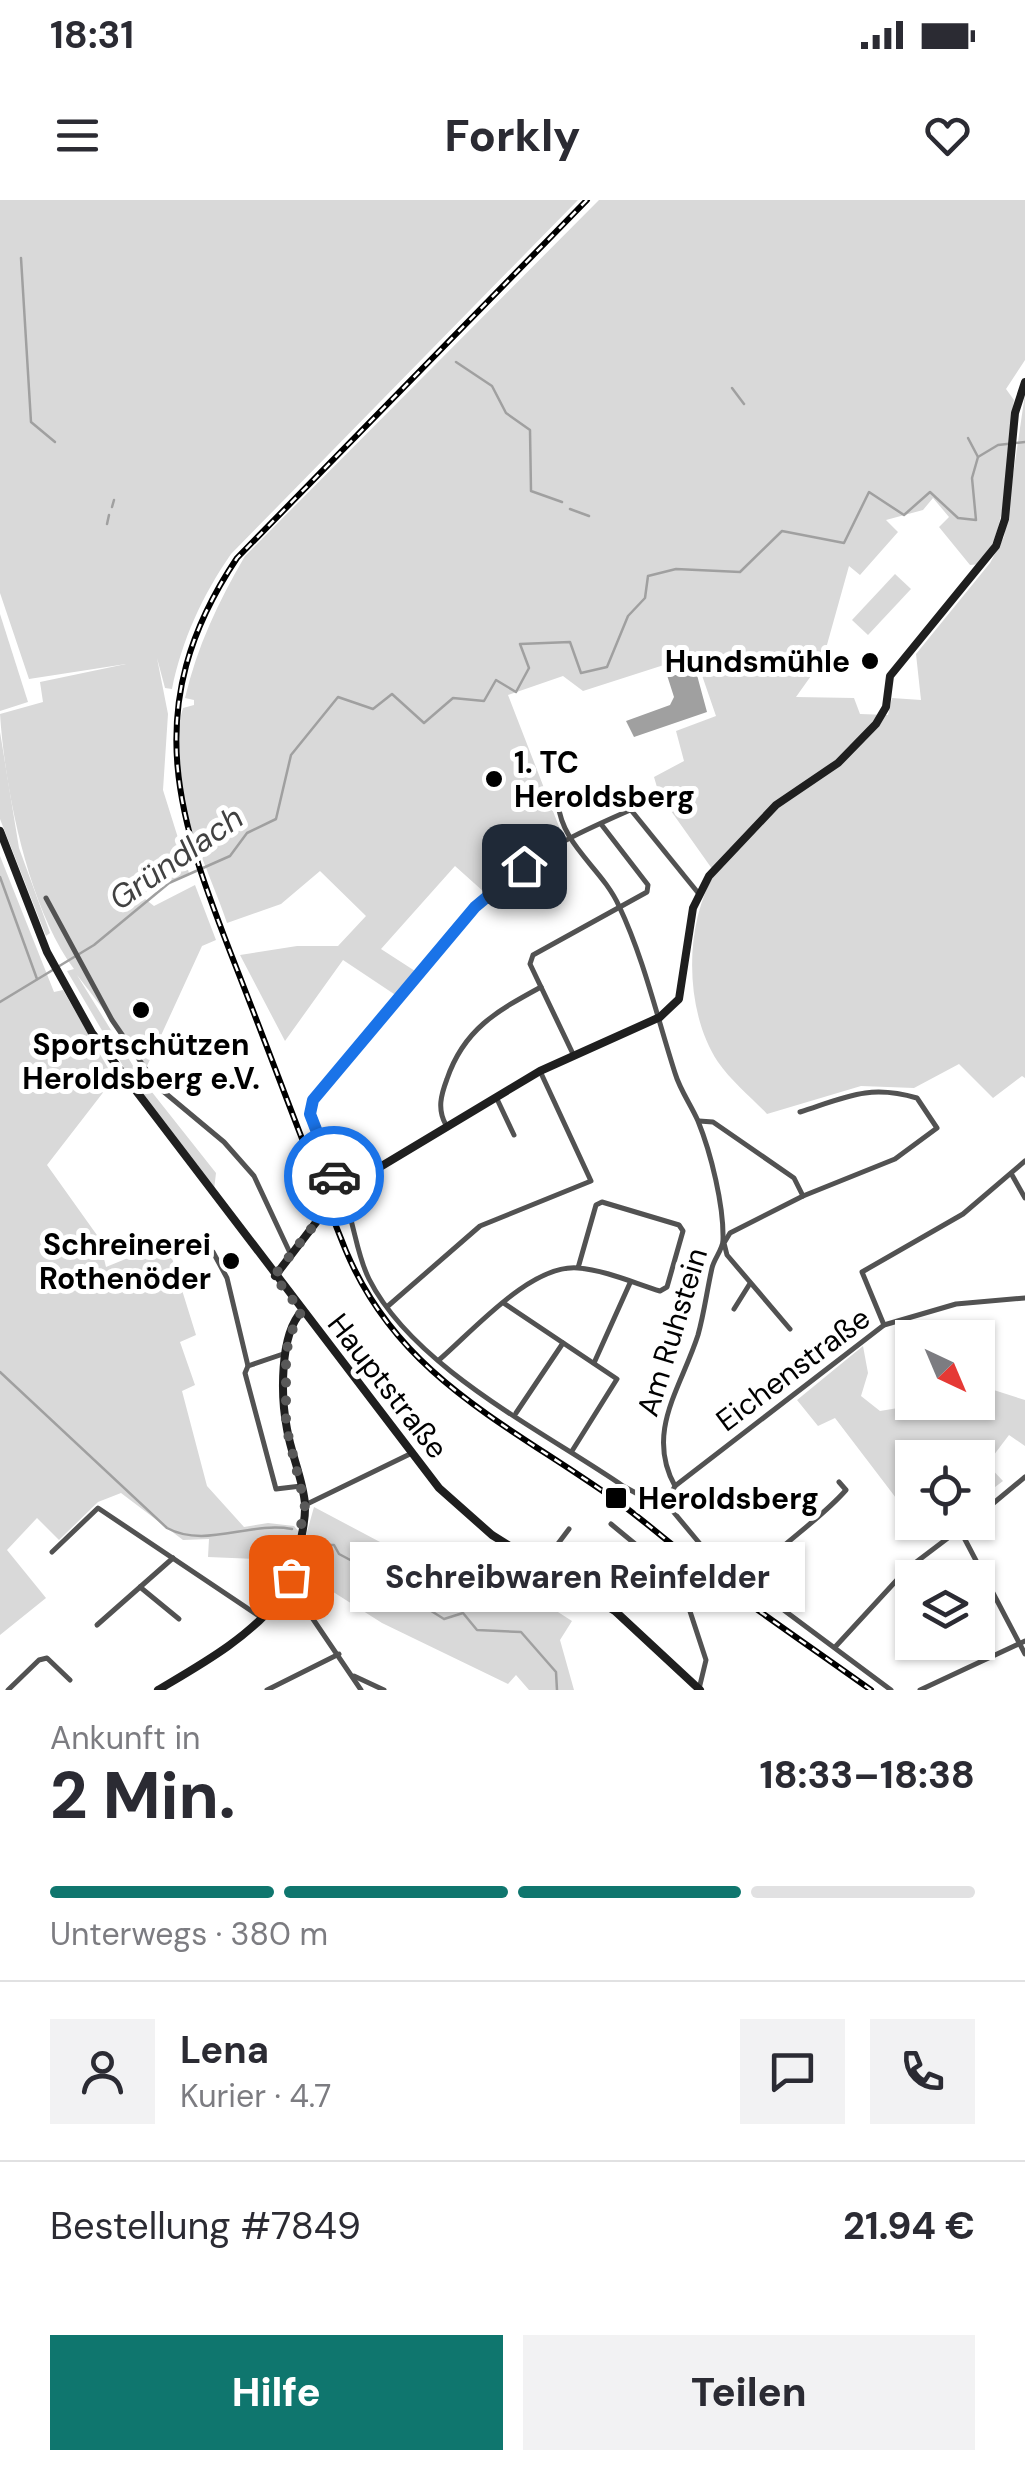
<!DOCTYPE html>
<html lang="de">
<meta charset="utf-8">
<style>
:root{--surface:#fff;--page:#f2f2f3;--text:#2b2b33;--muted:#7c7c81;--line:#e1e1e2;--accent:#0f766e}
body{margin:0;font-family:"DM Sans",sans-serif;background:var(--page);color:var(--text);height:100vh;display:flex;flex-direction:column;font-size:38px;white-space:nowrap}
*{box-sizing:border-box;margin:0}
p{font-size:32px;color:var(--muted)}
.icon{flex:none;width:55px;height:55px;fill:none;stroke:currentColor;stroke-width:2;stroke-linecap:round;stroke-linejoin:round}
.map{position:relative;height:1490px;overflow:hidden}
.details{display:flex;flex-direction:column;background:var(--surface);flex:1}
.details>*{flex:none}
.needle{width:65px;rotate:136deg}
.buttons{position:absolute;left:895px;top:1120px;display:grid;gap:20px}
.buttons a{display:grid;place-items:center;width:100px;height:100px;border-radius:0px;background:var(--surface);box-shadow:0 2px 8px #0004;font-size:50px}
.pin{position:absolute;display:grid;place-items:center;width:85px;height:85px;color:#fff;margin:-42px;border-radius:20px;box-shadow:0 5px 15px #0006}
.courier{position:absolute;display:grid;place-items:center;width:100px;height:100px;margin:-50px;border:8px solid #1a73e8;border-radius:50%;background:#fff;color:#222;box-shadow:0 2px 12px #0007}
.bubble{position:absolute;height:70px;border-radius:0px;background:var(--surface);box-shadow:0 2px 8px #0004;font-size:32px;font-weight:800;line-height:70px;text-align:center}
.overview em{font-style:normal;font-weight:800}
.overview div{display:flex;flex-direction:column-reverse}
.overview{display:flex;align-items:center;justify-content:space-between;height:170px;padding:0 50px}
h1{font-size:65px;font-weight:800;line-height:75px}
.bar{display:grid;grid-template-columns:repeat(4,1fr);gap:15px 10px;align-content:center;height:120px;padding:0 50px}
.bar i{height:12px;border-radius:8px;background:var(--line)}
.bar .active{background:var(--accent)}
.bar p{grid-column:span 4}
.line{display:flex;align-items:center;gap:25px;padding:0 50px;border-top:2px solid var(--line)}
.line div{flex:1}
.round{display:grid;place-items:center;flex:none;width:105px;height:105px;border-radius:0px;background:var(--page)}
.action{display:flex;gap:20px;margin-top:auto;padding:20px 50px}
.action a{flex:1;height:115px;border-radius:0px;background:var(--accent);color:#fff;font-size:40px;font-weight:800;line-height:115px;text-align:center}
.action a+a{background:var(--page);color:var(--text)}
.status{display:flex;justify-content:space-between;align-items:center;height:70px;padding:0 50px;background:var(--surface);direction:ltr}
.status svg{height:28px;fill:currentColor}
header{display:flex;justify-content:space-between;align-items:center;height:130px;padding:0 50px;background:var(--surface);font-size:45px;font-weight:800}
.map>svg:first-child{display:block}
.green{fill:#d9d9d9}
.water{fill:#a0a0a0}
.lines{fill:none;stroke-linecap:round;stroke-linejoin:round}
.stream{stroke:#a0a0a0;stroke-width:2.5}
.street{stroke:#525252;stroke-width:5}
.secondary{stroke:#1f1f1f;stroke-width:8}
.rail-casing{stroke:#000;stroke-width:6}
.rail{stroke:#fff;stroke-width:2.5;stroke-dasharray:8;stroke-linecap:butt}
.done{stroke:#595959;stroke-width:10;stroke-dasharray:0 18}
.route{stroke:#1a73e8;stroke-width:12}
.poi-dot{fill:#000;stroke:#fff;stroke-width:4}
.labels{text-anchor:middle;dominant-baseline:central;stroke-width:10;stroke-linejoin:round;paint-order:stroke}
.poi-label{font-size:30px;font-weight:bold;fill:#000;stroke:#fff;text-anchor:end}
.street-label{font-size:30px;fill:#000;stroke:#fff}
.water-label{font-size:32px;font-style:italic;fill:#414141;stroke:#fff}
</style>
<div class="status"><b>18:31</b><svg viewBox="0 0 49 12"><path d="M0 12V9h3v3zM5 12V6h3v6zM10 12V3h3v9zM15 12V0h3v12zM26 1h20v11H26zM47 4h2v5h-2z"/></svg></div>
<header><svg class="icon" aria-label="menu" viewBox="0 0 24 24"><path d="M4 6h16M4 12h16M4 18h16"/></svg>Forkly<svg class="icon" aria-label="heart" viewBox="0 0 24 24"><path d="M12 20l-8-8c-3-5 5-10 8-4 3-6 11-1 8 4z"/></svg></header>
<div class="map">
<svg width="1025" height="1490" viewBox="0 0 1025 1490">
<rect width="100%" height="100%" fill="#fff"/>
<g class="green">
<path d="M0 0H578L231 354C202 396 182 440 172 489L165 488 157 458 168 514 163 590 189 673 140 695 154 706 195 685 216 740 202 746 147 866 77 775 140 877 216 973 214 990 130 878 67 771 74 769C28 707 5 590 0 514L43 502 40 482 126 464 29 479 0 393Z"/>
<path d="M599 0H1025V160L1006 189 1014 200C1004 252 1013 319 981 364L970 365 939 327 949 317 933 298 923 310 886 320 898 332 860 375 849 366 823 459 796 497 854 498 860 514 888 515 892 498 921 500 916 454 990 363 1004 337 1025 194V878L1022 876 993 898 959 864 914 888 861 886 767 914C751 897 731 881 718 862 684 811 684 724 715 673L659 594 654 577 684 561 676 531 716 516 695 455 583 491 563 476 508 495 563 637 484 692 455 666 381 749 415 771 397 796 343 760 285 841 240 755 297 746H338L366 716 320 671 281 704 227 723C205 657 160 582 183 508L194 505V500L185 498C197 447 218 402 245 356Z"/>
<path d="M895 374 911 389 868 435 852 420Z"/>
<path d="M0 414 28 502 0 511Z"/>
<path d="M0 532 19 648 50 733 46 736 0 619Z"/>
<path d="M0 656 54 792 63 790 119 887 105 890 47 965 99 1038 106 1067 167 1042 196 1135 180 1142 195 1185 182 1191 207 1286 244 1327 268 1323 294 1326 305 1339 314 1307 463 1386 480 1362 572 1421 560 1440 574 1490H529L516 1475 508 1484 382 1423 283 1360 208 1357 209 1339 183 1340 121 1293 98 1302 59 1340 37 1318 7 1350 46 1398 0 1435Z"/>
<path d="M863 1146 868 1173 861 1196 880 1211 928 1203 978 1202V1185L1025 1200V1246L1009 1235 987 1264 1003 1281 978 1300V1258H912V1319L835 1218 818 1226 797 1200Z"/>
</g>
<path class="water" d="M694 464 707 512 634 537 626 521 670 505 674 497 666 472Z"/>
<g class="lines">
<g class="stream">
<path d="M21 58 31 222 55 242"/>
<path d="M456 162 492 186 506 213 530 230 531 291 562 302"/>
<path d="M732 188 744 204"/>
<path d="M968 238 978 257"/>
<path d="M112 307 114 300"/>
<path d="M570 309 589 316"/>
<path d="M107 324 109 315"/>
<path d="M0 677 37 779"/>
<path d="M0 802 94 745 169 683 230 656 247 633 276 619 291 555 338 497 373 509 392 494 424 523 453 498 484 501 496 480 516 492 529 468 520 444 570 442 581 473 607 467 628 416 645 398 648 376 676 369 740 372 782 331 844 343 869 292 904 315 930 292 958 318 976 320 972 278 978 257 998 245 1025 242"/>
<path d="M0 1172 167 1328C206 1349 249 1321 292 1329"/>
<path d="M307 1338 321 1345H334L339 1354 371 1371 390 1363 404 1376 401 1392 444 1419 463 1413 477 1430 521 1432 556 1472 557 1490"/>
</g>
<g class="street">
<path d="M658 598C605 621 549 644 503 680 448 722 414 785 369 837 352 857 311 887 310 914 319 943 333 971 344 999 355 1025 356 1053 369 1079 414 1168 543 1231 623 1286L645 1298 666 1303"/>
<path d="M558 603C562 646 602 668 619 706 644 759 657 817 675 873 680 890 691 905 698 921 711 953 724 1006 723 1040 723 1049 714 1059 712 1068 707 1090 704 1114 698 1135 681 1188 645 1232 675 1286"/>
<path d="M631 610 699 694"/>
<path d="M46 698 112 820 158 887 224 942 254 976 291 1055"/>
<path d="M574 856 530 764 533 755 647 692 648 685 601 624"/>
<path d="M497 899 514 935"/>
<path d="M699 921 713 922 794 978 803 996"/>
<path d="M446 925C437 909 441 895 447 879 464 829 497 811 541 787"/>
<path d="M1012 975 1025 998"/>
<path d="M213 1052 227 1078 248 1166 245 1173 276 1289 301 1286"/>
<path d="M505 1104 617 1179 572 1251"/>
<path d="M388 1106 480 1026 591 981 540 871"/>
<path d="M734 1109 749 1085"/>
<path d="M884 1125 862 1072 963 1014 1025 961"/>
<path d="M790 1129 727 1055 724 1043 730 1033 803 996 895 959 937 928 917 898C869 884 846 897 800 912"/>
<path d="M439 1160C474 1130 531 1064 578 1068 605 1070 634 1083 660 1091L667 1087 683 1031 679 1025 602 1002 596 1005 578 1068"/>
<path d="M594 1163 630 1083"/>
<path d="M248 1166 286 1153"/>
<path d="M516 1213 563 1143"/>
<path d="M666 1303 675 1286 884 1125 956 1104 1025 1098"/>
<path d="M666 1303 701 1345 746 1382 891 1490"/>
<path d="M305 1305 412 1253"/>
<path d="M978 1316 1025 1277"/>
<path d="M611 1324 680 1381 706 1460 699 1489"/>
<path d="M960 1330 1025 1454"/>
<path d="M52 1352 98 1308 262 1418"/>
<path d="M542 1365 569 1329"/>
<path d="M907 1369 912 1378"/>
<path d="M292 1374 296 1394 361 1490"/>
<path d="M746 1382C777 1346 817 1323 846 1290L839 1282"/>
<path d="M140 1387 179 1419"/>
<path d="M97 1425 173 1358"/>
<path d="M836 1446 907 1369 969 1322"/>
<path d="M354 1476 384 1490"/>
<path d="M8 1490 39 1460 47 1458 70 1480"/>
<path d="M267 1490 339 1454"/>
<path d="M920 1490 1025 1441"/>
</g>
<g class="secondary">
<path d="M0 631 47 752 92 833 439 1288 492 1335 615 1411 700 1490"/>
<path d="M275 1076 340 991 540 871 660 817 679 799 693 708 709 676 776 605 838 563 876 524 886 507 890 476 996 346 1005 319 1015 213 1025 182"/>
<path d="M158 1490C200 1465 249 1438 279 1399 293 1381 306 1326 305 1304 303 1279 291 1254 287 1229 281 1198 279 1135 302 1111"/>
</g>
<g class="rail-casing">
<path id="rail" d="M587 0 237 358C128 521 187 639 250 803 282 886 313 969 346 1051 401 1181 513 1226 621 1304 652 1327 680 1352 710 1375 763 1415 818 1452 871 1490"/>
</g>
<use href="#rail" class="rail"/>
</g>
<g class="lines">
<path class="done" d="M291 1377 305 1305 286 1226V1152L296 1118 302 1112 274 1076 340 992 334 976"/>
<path class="route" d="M334 976 310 914 313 900 475 707 524 666"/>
</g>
<g class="poi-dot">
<circle cx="870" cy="461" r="10"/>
<circle cx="494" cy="579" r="10"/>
<circle cx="141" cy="810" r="10"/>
<circle cx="231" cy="1061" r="10"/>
<rect x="604" y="1286" width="24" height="24" rx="5"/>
</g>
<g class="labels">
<g class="poi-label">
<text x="850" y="461">Hundsmühle</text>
<text x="514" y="562" text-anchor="start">1. TC<tspan x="514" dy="34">Heroldsberg</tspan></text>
<text x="141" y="844" text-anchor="middle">Sportschützen<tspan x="141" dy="34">Heroldsberg e.V.</tspan></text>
<text x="211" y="1044">Schreinerei<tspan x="211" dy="34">Rothenöder</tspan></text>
<text x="638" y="1298" text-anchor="start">Heroldsberg</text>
</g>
<g class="street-label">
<text transform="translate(672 1132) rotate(-73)">Am Ruhstein</text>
<text transform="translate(793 1169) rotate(-37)">Eichenstraße</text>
<text transform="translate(388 1186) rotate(52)">Hauptstraße</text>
</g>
<g class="water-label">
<text transform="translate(176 658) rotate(-35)">Gründlach</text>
</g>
</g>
</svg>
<div class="buttons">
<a><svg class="needle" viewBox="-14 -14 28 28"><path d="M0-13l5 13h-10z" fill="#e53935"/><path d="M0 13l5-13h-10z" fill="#7c7c81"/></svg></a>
<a><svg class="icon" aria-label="locate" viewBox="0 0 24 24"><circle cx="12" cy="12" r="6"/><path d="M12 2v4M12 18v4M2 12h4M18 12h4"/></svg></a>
<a><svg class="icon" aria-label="layers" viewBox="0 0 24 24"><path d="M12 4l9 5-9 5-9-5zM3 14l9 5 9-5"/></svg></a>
</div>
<div class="pin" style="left:291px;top:1377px;background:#ea580c"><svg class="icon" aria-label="bag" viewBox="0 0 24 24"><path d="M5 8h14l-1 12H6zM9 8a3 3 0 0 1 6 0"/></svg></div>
<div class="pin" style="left:524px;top:666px;background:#1f2937"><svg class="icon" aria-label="home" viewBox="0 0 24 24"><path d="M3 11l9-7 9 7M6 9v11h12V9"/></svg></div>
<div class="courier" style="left:334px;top:976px"><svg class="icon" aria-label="car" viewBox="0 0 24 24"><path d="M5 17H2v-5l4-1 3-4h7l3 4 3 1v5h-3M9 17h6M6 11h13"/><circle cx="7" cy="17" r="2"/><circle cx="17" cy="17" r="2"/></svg></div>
<div class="bubble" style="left:350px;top:1342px;width:455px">Schreibwaren Reinfelder</div>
</div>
<section class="details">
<div class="overview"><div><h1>2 Min.</h1><p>Ankunft in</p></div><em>18:33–18:38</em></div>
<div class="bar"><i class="active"></i><i class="active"></i><i class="active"></i><i></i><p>Unterwegs · 380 m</p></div>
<div class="line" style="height:180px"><a class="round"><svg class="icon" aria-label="person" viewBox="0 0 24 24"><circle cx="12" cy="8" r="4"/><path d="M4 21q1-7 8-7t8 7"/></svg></a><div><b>Lena</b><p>Kurier · 4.7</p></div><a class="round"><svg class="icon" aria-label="chat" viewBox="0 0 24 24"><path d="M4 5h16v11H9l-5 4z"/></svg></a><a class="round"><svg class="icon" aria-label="phone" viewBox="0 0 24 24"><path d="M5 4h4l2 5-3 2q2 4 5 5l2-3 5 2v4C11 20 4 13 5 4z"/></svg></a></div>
<div class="line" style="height:130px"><div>Bestellung #7849</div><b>21.94 €</b></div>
<div class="action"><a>Hilfe</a><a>Teilen</a></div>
</section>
